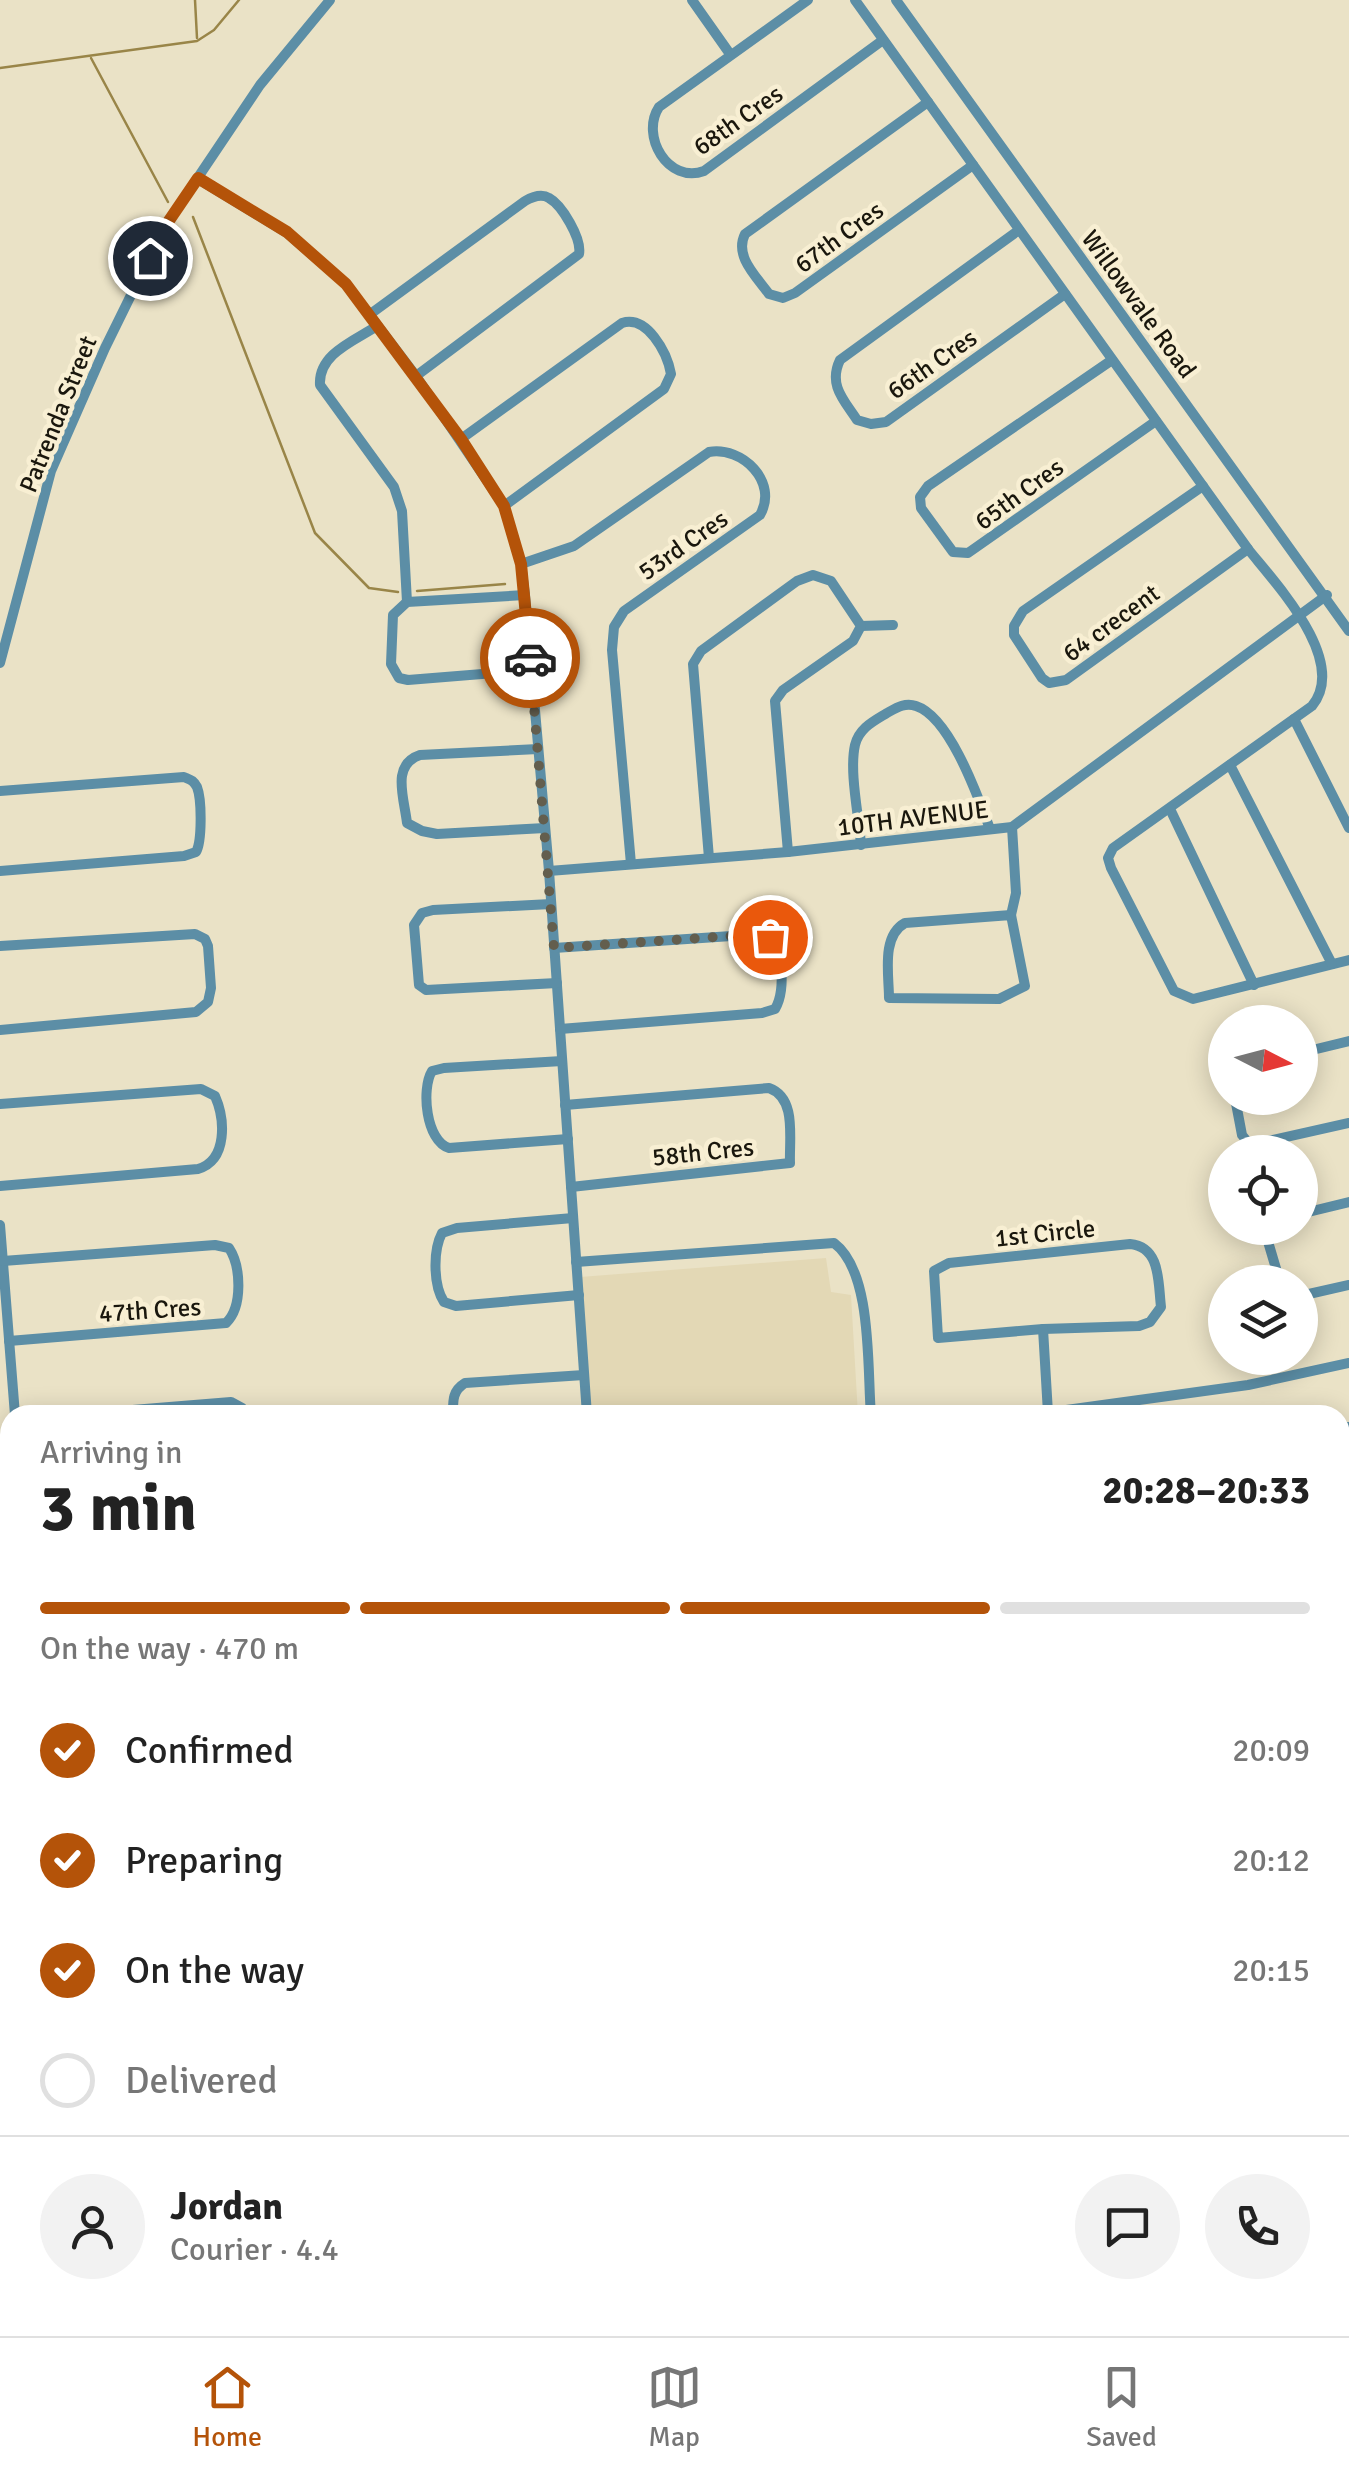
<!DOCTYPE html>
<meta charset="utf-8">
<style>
:root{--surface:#fff;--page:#f2f2f2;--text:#222;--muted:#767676;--line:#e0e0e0;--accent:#b45309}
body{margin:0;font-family:Signika,sans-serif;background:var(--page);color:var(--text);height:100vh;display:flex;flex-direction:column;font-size:38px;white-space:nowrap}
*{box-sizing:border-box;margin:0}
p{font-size:32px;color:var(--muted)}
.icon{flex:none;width:55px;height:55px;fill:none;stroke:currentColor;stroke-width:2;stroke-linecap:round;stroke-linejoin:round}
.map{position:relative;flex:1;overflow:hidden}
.side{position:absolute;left:0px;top:1405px;width:1350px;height:932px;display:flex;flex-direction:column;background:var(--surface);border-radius:30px 30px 0 0;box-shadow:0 5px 25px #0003}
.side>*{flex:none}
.needle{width:65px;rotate:96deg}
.fabs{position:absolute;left:1208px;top:1005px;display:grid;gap:20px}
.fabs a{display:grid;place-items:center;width:110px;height:110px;border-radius:50%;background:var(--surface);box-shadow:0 5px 25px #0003;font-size:50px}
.pin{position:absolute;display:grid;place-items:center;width:85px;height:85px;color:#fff;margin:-42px;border:5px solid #fff;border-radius:50%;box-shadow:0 2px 10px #0007}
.courier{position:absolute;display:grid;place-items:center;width:100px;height:100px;margin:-50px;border:8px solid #b45309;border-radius:50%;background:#fff;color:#222;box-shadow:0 2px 12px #0007}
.head em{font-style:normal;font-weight:800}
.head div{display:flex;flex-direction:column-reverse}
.head{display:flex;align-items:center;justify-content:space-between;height:170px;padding:0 40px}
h1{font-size:65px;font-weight:800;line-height:75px}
.bar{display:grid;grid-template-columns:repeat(4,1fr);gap:15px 10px;align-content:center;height:120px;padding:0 40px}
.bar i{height:12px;border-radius:8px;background:var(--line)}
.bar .active{background:var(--accent)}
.bar p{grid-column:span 4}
.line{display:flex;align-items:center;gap:25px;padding:0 40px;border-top:2px solid var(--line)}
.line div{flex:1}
.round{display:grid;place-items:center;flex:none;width:105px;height:105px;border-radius:52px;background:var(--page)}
ol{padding:0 40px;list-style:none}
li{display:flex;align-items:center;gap:30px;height:110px}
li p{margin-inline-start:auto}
li .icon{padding:10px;border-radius:50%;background:var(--accent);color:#fff;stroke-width:4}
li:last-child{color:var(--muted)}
li i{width:55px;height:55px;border:5px solid var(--line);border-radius:50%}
.menu{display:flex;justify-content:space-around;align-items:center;height:140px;border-top:2px solid var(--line);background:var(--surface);font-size:28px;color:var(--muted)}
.menu a{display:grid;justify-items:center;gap:5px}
.menu .active{color:var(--accent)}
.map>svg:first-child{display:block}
.built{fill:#e3d8b5}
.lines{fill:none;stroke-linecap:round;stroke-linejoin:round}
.stream{stroke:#998548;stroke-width:2.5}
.minor{stroke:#5c8ea6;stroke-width:10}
.done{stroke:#635e4e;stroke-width:10;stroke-dasharray:0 18}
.route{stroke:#b45309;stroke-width:12}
.labels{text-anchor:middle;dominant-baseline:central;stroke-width:9;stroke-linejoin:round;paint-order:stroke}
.street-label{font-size:25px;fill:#1a170d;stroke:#f8efd3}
</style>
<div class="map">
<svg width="1349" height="2336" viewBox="0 0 1349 2336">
<rect width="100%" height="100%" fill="#eae2c6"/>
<g class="built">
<path d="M826 1258 831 1292 851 1295 858 1415H590L580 1277Z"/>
<path d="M60 2328H377L378 2336H60Z"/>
<path d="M469 2328H750V2336H470Z"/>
</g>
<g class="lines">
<g class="stream">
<path d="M195 0 197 38"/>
<path d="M91 58 168 202"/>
<path d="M0 68 197 41 214 30 239 0"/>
<path d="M193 217 315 533 369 588 398 592"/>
<path d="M417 591 505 584"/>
</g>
<g class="minor">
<path d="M692 0 730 54"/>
<path d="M808 0 659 107C640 136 668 184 704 171L883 40"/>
<path d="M855 0 1248 549C1276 584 1349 661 1312 706L1113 848 1108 858 1111 868 1174 991 1193 999 1349 960"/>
<path d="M896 0 1349 631"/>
<path d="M928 102 745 234C734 256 756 276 769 294L783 298 795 293 973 165"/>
<path d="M198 179 287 233 346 284 416 376 504 506 521 564 525 595 549 871 587 1415"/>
<path d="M1019 230 840 360C828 385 844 400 857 420L871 424 886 422 1065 294"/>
<path d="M369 315 525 201C532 197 541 193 549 198 562 205 582 239 579 254L416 376"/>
<path d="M377 326C354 341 318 354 320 385L394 487 402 511 407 602"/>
<path d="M1112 360 928 486 920 497 921 508 953 552 968 553 1156 421"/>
<path d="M461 439 622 323C647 315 667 352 671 374L664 389 504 506"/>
<path d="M1203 486 1023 611 1014 626V635L1042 678 1049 683 1066 680 1248 549"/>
<path d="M521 564 574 546 709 452C742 446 779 482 760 515L624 611 614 627 612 650 631 864"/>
<path d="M525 595 407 602 393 615 391 664 399 678 408 680 531 670"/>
<path d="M861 626 893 625"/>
<path d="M0 663 51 471 105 348 164 228 260 85 330 0"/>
<path d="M1294 719 1349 828"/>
<path d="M538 749 420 755C391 765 404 797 407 823L422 831 437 834 545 828"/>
<path d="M1230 765 1332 964"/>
<path d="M0 791 184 777C191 780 193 780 197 787 202 800 202 842 196 852L184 856 0 871"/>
<path d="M1170 809 1254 985"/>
<path d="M861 845C859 816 849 772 855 745 859 728 874 721 887 713 896 708 905 702 916 706 950 717 978 797 990 829"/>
<path d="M709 858 693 664 701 651 797 581 813 575 831 581 861 626 853 641 783 690 775 701 788 852"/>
<path d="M549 871 788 852 1012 827 1327 595"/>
<path d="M551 904 433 910 422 913 414 925 419 985 426 990 557 983"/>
<path d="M1011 915 1025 986 999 999 889 998C889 975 881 936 905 923Z"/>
<path d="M1011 915 1016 893 1012 827"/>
<path d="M0 946 195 934 205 939 208 946 211 988 208 1002 196 1012 0 1030"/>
<path d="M554 948 761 934C783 942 787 990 775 1009L762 1013 560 1029"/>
<path d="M1300 1053 1349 1041"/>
<path d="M562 1061 444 1068 432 1071C421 1089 426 1141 449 1148L568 1139"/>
<path d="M1235 1098 1242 1135 1250 1145 1349 1123"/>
<path d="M0 1104 201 1089 215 1096C225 1119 228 1160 198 1169L0 1186"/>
<path d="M565 1105 769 1088C797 1098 789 1138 790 1163L571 1187"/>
<path d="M1300 1214 1349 1202"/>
<path d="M573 1218 457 1228 442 1233C433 1250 433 1285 444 1302L456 1306 579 1295"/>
<path d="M0 1225 15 1415"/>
<path d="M1264 1228 1280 1282"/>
<path d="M1130 1244C1161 1247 1158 1282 1161 1307L1150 1322 1139 1326 1043 1329 938 1338 934 1271 949 1263Z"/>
<path d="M3 1261 215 1245 229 1248C241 1266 243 1307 226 1323L9 1341"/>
<path d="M576 1262 834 1243C873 1272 867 1369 871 1415"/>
<path d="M1300 1296 1349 1285"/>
<path d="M1043 1329 1048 1413"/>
<path d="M71 1415 231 1402 242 1408 246 1415"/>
<path d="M453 1415C453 1401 452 1391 465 1383L584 1375"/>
<path d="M1030 1415 1248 1385 1349 1363"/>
<path d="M1340 1429 1349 1427"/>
<path d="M1340 1502 1349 1538"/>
<path d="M0 1519 10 1650"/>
<path d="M1340 1662 1349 1660"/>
<path d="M1340 1781 1349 1779"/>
<path d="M1340 1827 1349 1864"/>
<path d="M1340 2006 1349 2004"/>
<path d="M1340 2148 1349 2182"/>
<path d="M1340 2206 1349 2203"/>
<path d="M766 2328V2336"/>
<path d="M1173 2331 1174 2336"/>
<path d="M50 2336 51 2328"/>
</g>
</g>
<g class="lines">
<path class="done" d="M530 658 554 948 761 934 770 937"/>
<path class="route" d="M150 258 164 228 198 178 287 232 346 284 461 439 504 506 521 564 530 658"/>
</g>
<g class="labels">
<g class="street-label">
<text transform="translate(738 120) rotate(-35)">68th Cres</text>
<text transform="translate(839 237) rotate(-36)">67th Cres</text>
<text transform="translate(1139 304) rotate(54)">Willowvale Road</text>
<text transform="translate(932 364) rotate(-35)">66th Cres</text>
<text transform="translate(58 414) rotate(-68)">Patrenda Street</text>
<text transform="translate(1019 494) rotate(-36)">65th Cres</text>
<text transform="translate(683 545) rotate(-35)">53rd Cres</text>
<text transform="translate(1111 623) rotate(-36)">64 crecent</text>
<text transform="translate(913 818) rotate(-7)">10TH AVENUE</text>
<text transform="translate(703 1152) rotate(-6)">58th Cres</text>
<text transform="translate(1045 1233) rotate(-6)">1st Circle</text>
<text transform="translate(150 1310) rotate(-4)">47th Cres</text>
</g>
</g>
</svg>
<div class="fabs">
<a><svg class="needle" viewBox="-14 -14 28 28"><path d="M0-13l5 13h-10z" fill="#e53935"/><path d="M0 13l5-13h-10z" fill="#767676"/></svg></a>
<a><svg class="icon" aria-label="locate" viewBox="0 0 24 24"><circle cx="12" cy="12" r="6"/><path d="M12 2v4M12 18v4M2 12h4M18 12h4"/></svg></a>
<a><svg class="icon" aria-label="layers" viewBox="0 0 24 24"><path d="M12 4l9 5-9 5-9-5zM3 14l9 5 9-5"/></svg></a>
</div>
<div class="pin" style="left:770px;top:937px;background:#ea580c"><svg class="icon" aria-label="bag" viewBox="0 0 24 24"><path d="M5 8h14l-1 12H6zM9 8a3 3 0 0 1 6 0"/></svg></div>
<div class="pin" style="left:150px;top:258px;background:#1f2937"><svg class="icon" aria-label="home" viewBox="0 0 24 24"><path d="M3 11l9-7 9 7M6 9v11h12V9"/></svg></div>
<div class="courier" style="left:530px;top:658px"><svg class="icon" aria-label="car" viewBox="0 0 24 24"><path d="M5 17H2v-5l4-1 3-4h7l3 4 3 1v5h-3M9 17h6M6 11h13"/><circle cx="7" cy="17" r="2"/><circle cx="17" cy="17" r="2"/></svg></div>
<section class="side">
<div class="head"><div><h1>3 min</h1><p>Arriving in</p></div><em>20:28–20:33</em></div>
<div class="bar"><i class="active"></i><i class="active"></i><i class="active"></i><i></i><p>On the way · 470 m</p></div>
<ol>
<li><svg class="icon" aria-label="check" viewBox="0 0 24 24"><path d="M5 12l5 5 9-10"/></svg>Confirmed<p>20:09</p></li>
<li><svg class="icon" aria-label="check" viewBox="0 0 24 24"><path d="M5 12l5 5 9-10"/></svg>Preparing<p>20:12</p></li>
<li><svg class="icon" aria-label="check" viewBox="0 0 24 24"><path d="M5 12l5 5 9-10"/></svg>On the way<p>20:15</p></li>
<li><i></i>Delivered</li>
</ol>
<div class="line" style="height:180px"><a class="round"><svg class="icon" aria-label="person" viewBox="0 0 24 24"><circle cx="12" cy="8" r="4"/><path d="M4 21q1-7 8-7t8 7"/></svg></a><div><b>Jordan</b><p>Courier · 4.4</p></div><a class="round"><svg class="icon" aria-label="chat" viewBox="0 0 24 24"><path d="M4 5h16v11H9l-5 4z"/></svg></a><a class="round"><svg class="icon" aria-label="phone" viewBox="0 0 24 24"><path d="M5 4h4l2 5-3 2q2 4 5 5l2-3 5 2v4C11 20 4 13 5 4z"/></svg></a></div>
</section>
</div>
<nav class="menu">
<a class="active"><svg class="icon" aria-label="home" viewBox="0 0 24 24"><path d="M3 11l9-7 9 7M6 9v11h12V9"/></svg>Home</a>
<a><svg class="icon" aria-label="map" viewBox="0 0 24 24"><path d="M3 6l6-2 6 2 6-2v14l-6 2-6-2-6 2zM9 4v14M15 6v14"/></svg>Map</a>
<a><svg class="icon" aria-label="saved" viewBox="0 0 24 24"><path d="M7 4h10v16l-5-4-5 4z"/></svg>Saved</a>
</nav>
